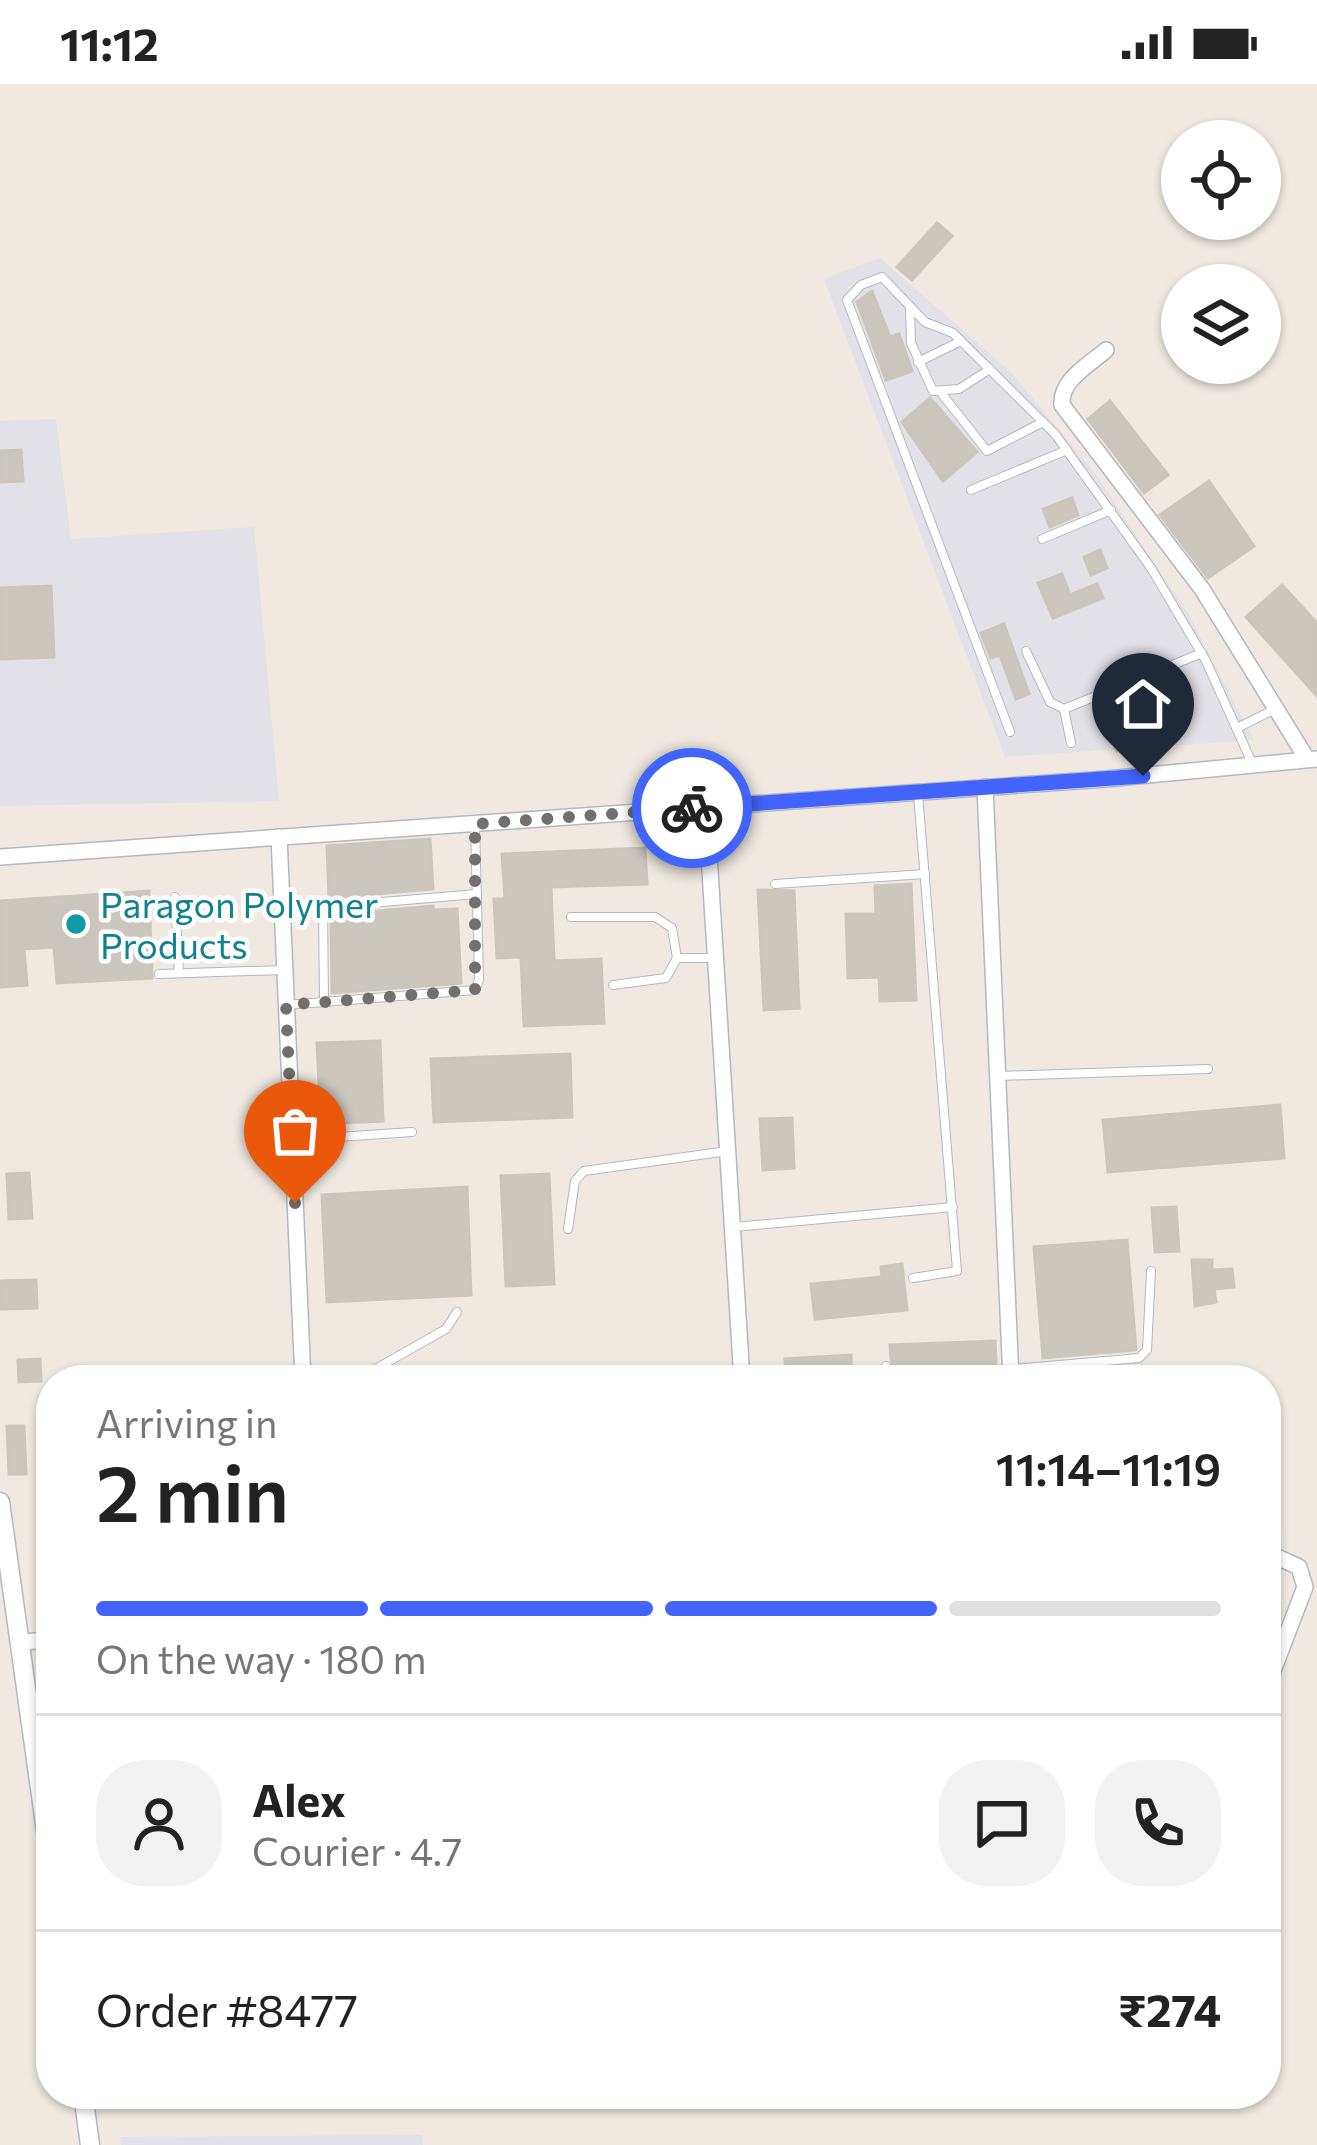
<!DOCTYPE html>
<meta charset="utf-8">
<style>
:root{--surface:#fff;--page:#f2f2f2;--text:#222;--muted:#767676;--line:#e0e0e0;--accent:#4264fb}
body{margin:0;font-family:Commissioner,sans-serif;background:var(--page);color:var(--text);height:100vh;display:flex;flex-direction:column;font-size:45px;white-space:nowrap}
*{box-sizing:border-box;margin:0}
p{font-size:39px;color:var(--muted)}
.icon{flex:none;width:66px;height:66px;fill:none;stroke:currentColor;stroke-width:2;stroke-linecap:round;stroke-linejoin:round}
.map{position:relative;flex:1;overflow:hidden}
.side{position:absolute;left:36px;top:1281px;width:1245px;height:744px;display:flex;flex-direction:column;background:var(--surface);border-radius:48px;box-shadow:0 3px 9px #0004}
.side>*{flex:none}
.buttons{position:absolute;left:1161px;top:36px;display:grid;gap:24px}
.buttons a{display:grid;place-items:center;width:120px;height:120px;border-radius:50%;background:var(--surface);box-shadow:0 3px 9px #0004;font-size:60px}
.pin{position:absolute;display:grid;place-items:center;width:102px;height:102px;color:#fff;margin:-123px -51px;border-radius:50% 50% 50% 0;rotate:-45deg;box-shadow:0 0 12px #0007}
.pin .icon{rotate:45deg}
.courier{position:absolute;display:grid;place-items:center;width:120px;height:120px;margin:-60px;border:9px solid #4264fb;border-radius:50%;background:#fff;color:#222;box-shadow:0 3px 15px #0007}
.headline em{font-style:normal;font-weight:600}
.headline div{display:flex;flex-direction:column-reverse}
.headline{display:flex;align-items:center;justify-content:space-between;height:204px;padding:0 60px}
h1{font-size:78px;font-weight:600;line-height:90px}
.bar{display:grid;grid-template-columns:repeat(4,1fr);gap:18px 12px;align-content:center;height:144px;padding:0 60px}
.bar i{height:15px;border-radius:9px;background:var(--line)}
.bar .selected{background:var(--accent)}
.bar p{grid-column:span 4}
.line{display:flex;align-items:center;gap:30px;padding:0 60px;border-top:3px solid var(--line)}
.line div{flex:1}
.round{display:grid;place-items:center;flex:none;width:126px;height:126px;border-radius:48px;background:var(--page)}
.status{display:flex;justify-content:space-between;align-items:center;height:84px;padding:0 60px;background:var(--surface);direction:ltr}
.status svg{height:33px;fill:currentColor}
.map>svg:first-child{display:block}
.industrial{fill:#e3e1e8}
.building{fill:#cbc7bf;stroke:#cbc5ba;stroke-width:3}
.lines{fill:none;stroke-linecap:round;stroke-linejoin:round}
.service-casing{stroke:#b4b7c1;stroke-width:10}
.minor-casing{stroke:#b4b7c1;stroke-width:18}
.tertiary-casing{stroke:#b4b7c1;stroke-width:21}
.service{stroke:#fff;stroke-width:8}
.minor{stroke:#fff;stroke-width:15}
.tertiary{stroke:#fff;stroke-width:18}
.done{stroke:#726f6d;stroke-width:12;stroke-dasharray:0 21.6}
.route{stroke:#4264fb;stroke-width:15}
.culture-dot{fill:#0f9aa8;stroke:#fff;stroke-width:4.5}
.labels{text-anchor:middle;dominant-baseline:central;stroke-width:9;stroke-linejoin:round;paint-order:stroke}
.culture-label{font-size:36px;fill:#0d838f;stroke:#fff;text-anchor:start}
</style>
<div class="status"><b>11:12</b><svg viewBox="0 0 49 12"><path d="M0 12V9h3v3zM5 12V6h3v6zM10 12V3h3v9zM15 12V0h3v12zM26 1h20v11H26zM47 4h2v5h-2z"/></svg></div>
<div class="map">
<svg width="1317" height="2061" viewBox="0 0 1317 2061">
<rect width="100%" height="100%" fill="#efe9e1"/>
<g class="industrial">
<path d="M880 174 1011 288 1097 392 1189 531 1254 656 1005 673 824 195Z"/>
<path d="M56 335 71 455 254 443 279 717 0 722V337Z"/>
<path d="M422 2051 423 2061H121L120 2053Z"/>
</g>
<g class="building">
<path d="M937 139 952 152 912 196 897 183Z"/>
<path d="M872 207 890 253 899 250 912 287 886 296 857 218Z"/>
<path d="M930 314 977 368 943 397 902 338Z"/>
<path d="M1110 317 1168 391 1144 409 1088 335Z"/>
<path d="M21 366 23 397 0 398V367Z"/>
<path d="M1209 397 1254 462 1208 494 1160 431Z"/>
<path d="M1072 414 1078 431 1050 443 1043 425Z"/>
<path d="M1100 466 1107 484 1091 491 1084 473Z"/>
<path d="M1062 490 1070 511 1097 500 1103 514 1053 534 1038 499Z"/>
<path d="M1282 501 1317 539V612L1246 533Z"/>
<path d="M51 502 54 573 0 575V504Z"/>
<path d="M1004 540 1029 610 1016 615 1000 571 991 574 981 549Z"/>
<path d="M1168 592 1186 639 1117 667 1105 639 1146 621 1156 644 1169 642 1154 597Z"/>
<path d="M430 755 433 805 329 814 327 762Z"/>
<path d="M645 764 647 800 551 803 554 877 601 875 604 939 524 942 521 873 497 874 494 815H505L502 770Z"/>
<path d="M911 800 916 916 880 917 879 893 848 894 846 830H876L875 802Z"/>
<path d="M758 806 794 807 799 924 764 926Z"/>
<path d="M149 807 152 894 57 899 54 863 24 865 27 901 0 903V817Z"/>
<path d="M433 822 434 826 457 825 461 899 332 909 331 831Z"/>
<path d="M380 957 383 1037 321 1040 317 959Z"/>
<path d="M570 970 572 1033 434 1038 431 975Z"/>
<path d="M1280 1021 1284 1074 1108 1088 1103 1036Z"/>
<path d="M792 1034 794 1084 763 1086 760 1035Z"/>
<path d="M29 1089 32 1134 9 1135 7 1090Z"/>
<path d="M549 1090 554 1200 506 1202 501 1092Z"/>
<path d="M467 1103 471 1211 327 1218 322 1111Z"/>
<path d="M1176 1123 1179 1167 1155 1168 1152 1124Z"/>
<path d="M1127 1156 1136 1266 1043 1274 1034 1163Z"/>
<path d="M1192 1176H1212V1186L1232 1185 1234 1203 1214 1205 1216 1218 1195 1222Z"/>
<path d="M902 1180 907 1226 815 1235 811 1200 882 1193 881 1183Z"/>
<path d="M36 1196 37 1224 0 1225V1197Z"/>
<path d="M995 1257 997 1296H970V1286L895 1289 891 1275 890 1261Z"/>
<path d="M851 1271 852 1296H786L785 1275Z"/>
<path d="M40 1275 41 1297 19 1298 18 1276Z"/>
<path d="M7 1342H24L26 1390H9Z"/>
</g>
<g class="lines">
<g class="service-casing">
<g id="service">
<path d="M910 226 911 259 933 307 959 305 990 285"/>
<path d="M918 278 961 257"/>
<path d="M942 310 987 367 1043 338"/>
<path d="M971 406 1067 366"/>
<path d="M1042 455 1111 426"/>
<path d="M1026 567 1050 618 1064 625 1202 569"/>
<path d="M1143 593 1162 638"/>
<path d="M1064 625 1071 659"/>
<path d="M1239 643 1275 625"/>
<path d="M1010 648 847 216 861 201 882 193 925 238 953 249 1055 350 1151 484 1206 577 1252 679"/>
<path d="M775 800 925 790"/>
<path d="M175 813 179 889"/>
<path d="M571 833H655L672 844 677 874"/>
<path d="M159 890 283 886"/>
<path d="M613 901 666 894 677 874H714"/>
<path d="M324 918 323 823 477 810"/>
<path d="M286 921 475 906 479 896 475 741"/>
<path d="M999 992 1208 985"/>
<path d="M294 1056 412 1048"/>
<path d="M734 1143 953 1123"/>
<path d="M568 1145 575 1097 584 1087 728 1067"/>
<path d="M913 1194 957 1187 918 710"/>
<path d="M886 1282 887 1296"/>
<path d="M1012 1285 1139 1274 1147 1266 1151 1187"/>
<path d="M356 1296 446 1245 457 1228"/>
</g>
</g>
<g class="minor-casing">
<g id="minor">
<path d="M1106 266C1089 281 1060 296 1062 321L1202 505 1307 675"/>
<path d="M985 703 1011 1296"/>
<path d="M706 723 742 1296"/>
<path d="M279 753 303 1296"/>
<path d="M0 773 1106 695 1317 675"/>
<path d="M1266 1468 1299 1483 1305 1503 1266 1605"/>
<path d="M20 1558 51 1556"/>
</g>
</g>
<g class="tertiary-casing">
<g id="tertiary">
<path d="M0 1418 51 1783"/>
<path d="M83 2010 90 2061"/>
</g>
</g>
<use href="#service" class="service"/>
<use href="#minor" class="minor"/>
<use href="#tertiary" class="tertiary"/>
</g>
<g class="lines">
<path class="done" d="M295 1119 286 921 475 906V740L692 724"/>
<path class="route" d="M692 724 1143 692"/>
</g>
<circle class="culture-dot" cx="76" cy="840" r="12"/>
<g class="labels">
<g class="culture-label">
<text x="100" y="819">Paragon Polymer<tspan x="100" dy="41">Products</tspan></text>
</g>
</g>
</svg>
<div class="buttons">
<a><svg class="icon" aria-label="locate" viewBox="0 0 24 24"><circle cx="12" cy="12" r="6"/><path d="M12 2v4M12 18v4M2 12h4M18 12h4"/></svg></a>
<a><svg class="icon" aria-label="layers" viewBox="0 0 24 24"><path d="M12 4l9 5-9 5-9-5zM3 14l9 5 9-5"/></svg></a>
</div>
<div class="pin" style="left:295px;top:1119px;background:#ea580c"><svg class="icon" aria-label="bag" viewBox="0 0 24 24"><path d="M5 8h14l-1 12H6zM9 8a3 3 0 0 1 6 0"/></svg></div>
<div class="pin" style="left:1143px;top:692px;background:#1f2937"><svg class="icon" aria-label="home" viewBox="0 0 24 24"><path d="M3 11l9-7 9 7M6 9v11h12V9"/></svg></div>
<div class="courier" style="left:692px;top:724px"><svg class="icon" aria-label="bike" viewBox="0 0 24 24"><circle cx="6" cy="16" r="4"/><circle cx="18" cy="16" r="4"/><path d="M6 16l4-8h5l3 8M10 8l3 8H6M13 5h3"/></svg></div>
<section class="side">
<div class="headline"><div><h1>2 min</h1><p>Arriving in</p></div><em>11:14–11:19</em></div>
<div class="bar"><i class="selected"></i><i class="selected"></i><i class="selected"></i><i></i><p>On the way · 180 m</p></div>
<div class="line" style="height:216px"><a class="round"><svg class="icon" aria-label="person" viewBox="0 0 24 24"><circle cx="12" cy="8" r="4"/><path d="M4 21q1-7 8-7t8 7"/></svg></a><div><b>Alex</b><p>Courier · 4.7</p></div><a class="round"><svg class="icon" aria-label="chat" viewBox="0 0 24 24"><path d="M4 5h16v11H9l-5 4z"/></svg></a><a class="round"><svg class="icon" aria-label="phone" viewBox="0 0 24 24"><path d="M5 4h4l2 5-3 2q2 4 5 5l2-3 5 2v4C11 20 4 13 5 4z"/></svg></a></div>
<div class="line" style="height:156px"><div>Order #8477</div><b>₹274</b></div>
</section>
</div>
